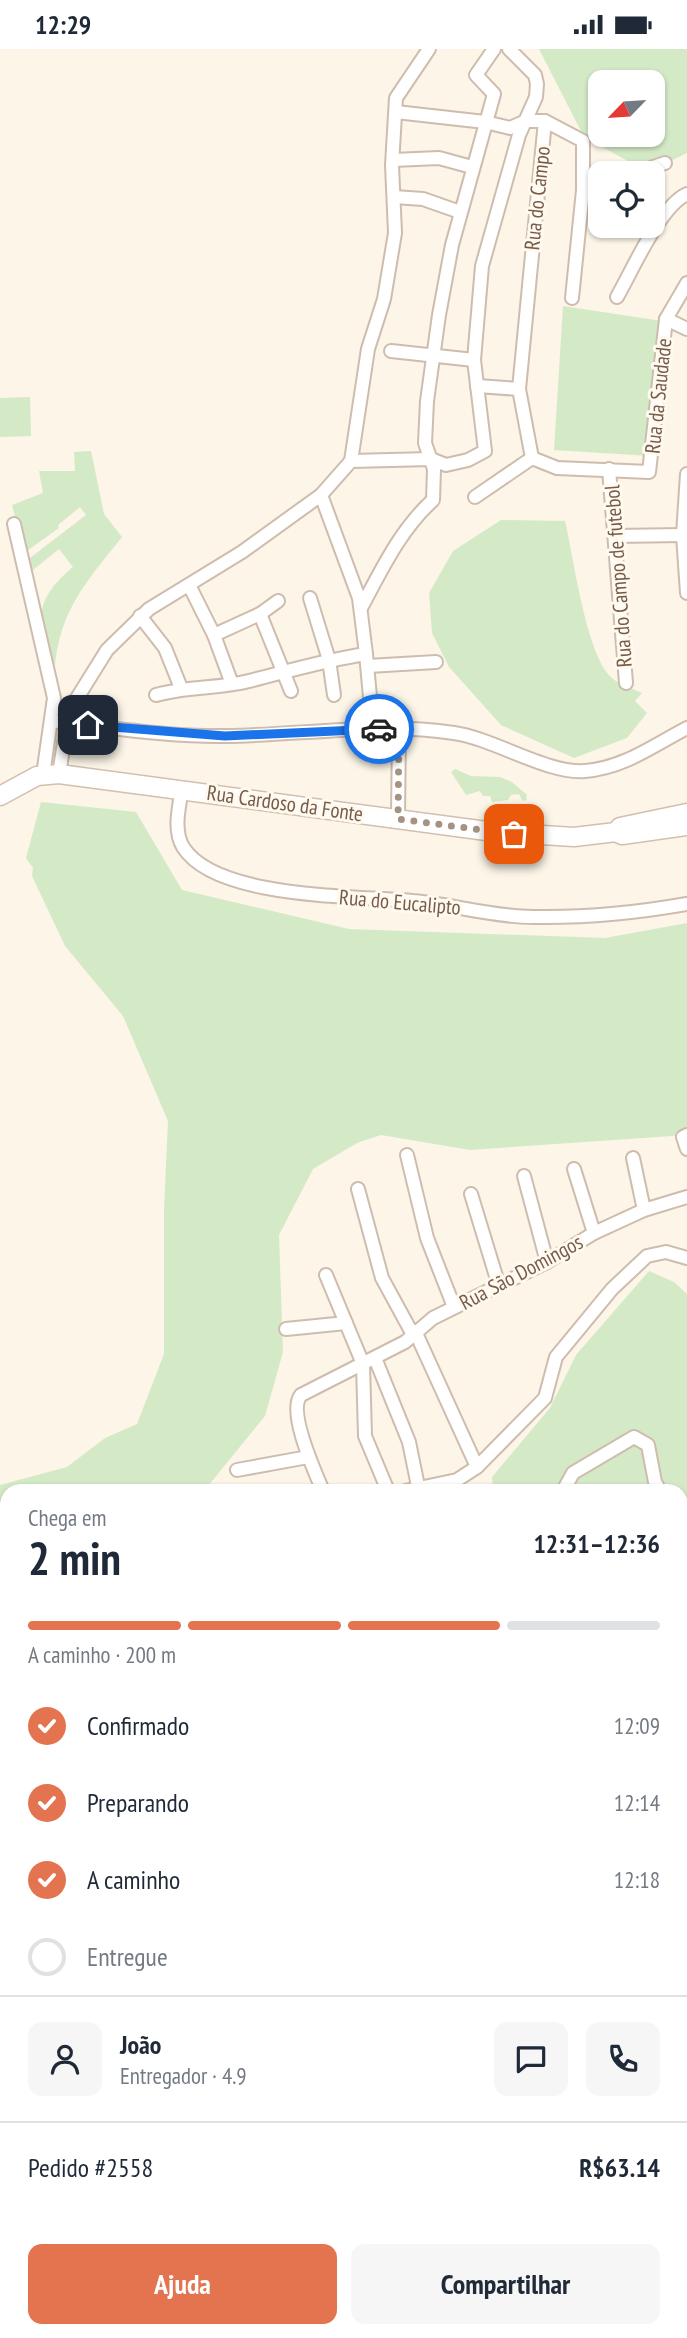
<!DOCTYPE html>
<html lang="pt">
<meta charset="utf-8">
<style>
:root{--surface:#fff;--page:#f6f6f7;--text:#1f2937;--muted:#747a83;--line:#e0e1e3;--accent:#e4734f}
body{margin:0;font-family:"PT Sans Narrow",sans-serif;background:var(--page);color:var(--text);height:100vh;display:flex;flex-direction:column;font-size:26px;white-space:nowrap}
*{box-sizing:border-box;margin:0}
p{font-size:23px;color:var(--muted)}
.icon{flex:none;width:38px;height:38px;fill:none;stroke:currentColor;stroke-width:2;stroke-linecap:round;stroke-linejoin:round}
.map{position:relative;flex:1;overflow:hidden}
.details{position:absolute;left:0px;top:1435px;width:688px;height:854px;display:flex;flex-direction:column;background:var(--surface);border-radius:21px 21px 0 0;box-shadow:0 2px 5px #0004}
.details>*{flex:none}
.needle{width:46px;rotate:245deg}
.controls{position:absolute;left:588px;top:21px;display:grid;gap:14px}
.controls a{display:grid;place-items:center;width:77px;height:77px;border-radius:14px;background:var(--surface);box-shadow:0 2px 5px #0004;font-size:35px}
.pin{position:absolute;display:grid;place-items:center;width:60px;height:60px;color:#fff;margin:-30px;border-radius:14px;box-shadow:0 4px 10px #0006}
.courier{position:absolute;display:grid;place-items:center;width:70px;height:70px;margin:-35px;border:5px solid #1a73e8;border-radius:50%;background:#fff;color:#222;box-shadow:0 2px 9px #0007}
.headline em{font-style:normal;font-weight:700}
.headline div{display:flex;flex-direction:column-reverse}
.headline{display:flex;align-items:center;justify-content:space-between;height:119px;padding:0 28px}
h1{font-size:46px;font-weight:700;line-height:52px}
.bar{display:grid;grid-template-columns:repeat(4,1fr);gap:10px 7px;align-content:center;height:84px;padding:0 28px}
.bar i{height:9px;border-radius:5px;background:var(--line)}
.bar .selected{background:var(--accent)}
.bar p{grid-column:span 4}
.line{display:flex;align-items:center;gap:18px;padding:0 28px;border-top:2px solid var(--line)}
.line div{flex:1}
.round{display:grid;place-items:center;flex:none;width:74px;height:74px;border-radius:14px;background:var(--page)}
ol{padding:0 28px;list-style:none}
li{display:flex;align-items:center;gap:21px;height:77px}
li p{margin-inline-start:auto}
li .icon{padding:7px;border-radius:50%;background:var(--accent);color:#fff;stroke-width:4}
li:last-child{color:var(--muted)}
li i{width:38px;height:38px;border:4px solid var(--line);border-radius:50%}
.button{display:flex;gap:14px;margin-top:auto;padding:14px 28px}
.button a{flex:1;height:80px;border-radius:14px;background:var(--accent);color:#fff;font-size:28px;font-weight:700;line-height:80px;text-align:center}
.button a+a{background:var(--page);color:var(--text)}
.status{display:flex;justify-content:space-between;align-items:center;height:49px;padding:0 35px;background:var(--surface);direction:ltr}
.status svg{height:19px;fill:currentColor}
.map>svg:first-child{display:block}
.green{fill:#d4eac6;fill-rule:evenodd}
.water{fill:#bcdfe6;stroke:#a2cfd8;stroke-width:2}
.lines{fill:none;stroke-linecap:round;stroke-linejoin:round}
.minor-casing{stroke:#cebdae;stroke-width:16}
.secondary-casing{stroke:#d3bfae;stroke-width:21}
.primary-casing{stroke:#d9d1cd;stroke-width:23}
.minor{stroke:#fff;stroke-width:12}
.secondary{stroke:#fff;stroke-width:18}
.primary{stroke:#f9daa2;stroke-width:19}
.done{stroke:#a59283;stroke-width:7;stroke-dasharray:0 12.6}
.route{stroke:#1a73e8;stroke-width:9}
.labels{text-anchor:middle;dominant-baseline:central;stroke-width:6;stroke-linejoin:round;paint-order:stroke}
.street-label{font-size:21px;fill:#765c4c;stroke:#fff9ee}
</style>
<div class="status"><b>12:29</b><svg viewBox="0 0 49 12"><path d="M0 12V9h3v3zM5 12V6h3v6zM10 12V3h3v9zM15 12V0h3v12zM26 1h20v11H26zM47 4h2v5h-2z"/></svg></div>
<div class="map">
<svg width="687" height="2289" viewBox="0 0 687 2289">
<rect width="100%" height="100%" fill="#fcf5e8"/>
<g class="green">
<path d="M539 0H687V104L648 123 584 88ZM600 33H653V86H600Z"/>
<path d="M563 257 662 272 650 407 554 401Z"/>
<path d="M30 348 31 387 0 388V349Z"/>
<path d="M91 402 104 465 122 488C82 538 56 566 54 632 41 580 26 557 73 518L59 500 28 525 26 512 86 466 80 458 58 476 59 479 24 504 12 456 43 444 39 422H75L74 403Z"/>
<path d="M501 471 565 472C574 511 585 596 608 625 616 635 631 639 642 644L635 652 647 664 627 689 574 709 501 676 449 618 432 584 429 544 453 502Z"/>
<path d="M455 720 471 727 500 728 512 733 527 746 526 752 522 751 519 745 511 746 508 751 492 753 490 747H483L480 742 466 746 451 723Z"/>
<path d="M41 753 136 763 182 841 349 880 605 889 687 874V1086L470 1101 381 1086 357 1094 313 1120 279 1186 283 1303 265 1367 204 1442H7V1663L0 1662V1436L67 1418 105 1389 137 1375 164 1305V1161L168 1072 123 967 65 897 32 827 33 819 26 809Z"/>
<path d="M649 1222 674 1233 687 1245V1548L681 1558V1442H493L492 1428 550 1359 576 1306Z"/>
<path d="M681 1663 687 1664V1894H681Z"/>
</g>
<path class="water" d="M7 1455V1581H0V1457Z"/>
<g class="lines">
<g class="minor-casing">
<g id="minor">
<path d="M396 63 485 73 510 79 526 72H545L583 92V141L572 249"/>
<path d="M393 111 439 109 472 118"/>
<path d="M636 124 665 114"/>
<path d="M583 141 600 136"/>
<path d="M394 148 423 150 460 163"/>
<path d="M617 248C632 222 660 157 687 145"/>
<path d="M666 270 687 280"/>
<path d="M391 302 474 311"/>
<path d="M477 337 519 340"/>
<path d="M532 409 519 340 545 72"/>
<path d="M532 409 557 419 649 423 666 270 687 234"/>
<path d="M351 412 431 410 446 416 468 411 485 402 474 311 482 217 519 86 536 48 537 35 535 26 509 0"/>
<path d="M609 420 626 634"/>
<path d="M687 425 683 486 687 544"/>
<path d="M321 446 359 549 366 605"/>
<path d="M475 448 532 409"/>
<path d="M14 475 54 649 43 726"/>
<path d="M615 487 683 486"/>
<path d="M189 536 214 586 260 565 278 552"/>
<path d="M310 549 329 611 334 646"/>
<path d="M361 559C382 520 400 481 433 451L434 420 425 394 427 352 439 266 452 196 494 45 476 26 494 0"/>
<path d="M260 565 291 642"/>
<path d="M140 567 165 599 181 639"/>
<path d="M214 586 232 635"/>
<path d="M368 617 436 613"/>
<path d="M156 646C186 637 218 640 249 632 289 622 325 611 366 605L373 680"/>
<path d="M51 672C109 678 167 688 226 687 301 686 378 673 454 684 495 690 547 725 585 722 624 719 654 696 687 679"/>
<path d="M59 725 69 662 107 601 149 560 242 503 321 446 351 412 368 300 384 250 395 184 392 116 396 49 429 0"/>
<path d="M182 740C179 758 173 781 183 798 217 852 364 846 422 853 458 857 496 868 533 868 585 869 636 864 687 855"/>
<path d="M398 770 399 680"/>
<path d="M687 1086 683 1088 687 1100"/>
<path d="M407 1106 427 1189 454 1258"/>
<path d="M633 1109 644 1161"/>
<path d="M574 1120 594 1184"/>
<path d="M524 1127 547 1213"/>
<path d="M358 1140 382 1229 412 1284"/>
<path d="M471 1145 499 1237"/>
<path d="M326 1226 363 1315 365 1387 388 1442"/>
<path d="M286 1280 346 1274"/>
<path d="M375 1309 409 1393 419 1442"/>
<path d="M477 1418 545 1349 556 1308 612 1240 647 1207 666 1203 687 1209"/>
<path d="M237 1421 308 1408"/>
<path d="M323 1442C315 1423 287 1362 301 1346L405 1293 433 1269 547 1213 594 1184 644 1161 687 1148"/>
<path d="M405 1442 457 1431 477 1418 415 1282"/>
<path d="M563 1442 573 1424 634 1388 648 1396 655 1433 660 1442"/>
<path d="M681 1480 684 1487 681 1515"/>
<path d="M681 1603 687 1599"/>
<path d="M681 1656 687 1655"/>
</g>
</g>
<g class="secondary-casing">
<g id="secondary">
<path d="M0 747 37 727 59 725 494 783 574 788 616 783"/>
<path d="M687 764 620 778 616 783 622 786 687 777"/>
</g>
</g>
<g class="primary-casing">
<g id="primary">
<path d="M681 2256 687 2253"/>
<path d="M0 2277H7"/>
<path d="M113 2282 171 2289"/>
<path d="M601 2289 618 2282"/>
</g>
</g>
<use href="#minor" class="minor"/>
<use href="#secondary" class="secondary"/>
<use href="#primary" class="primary"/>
</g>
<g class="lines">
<path class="done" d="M379 680H399L398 770 514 785"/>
<path class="route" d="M88 676 225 687 379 680"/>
</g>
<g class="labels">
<g class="street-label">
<text transform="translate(537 149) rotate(-84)">Rua do Campo</text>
<text transform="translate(658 347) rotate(-84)">Rua da Saudade</text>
<text transform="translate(618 527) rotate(-94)">Rua do Campo de futebol</text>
<text transform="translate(285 754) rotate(8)">Rua Cardoso da Fonte</text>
<text transform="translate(400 853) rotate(5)">Rua do Eucalipto</text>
<text transform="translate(521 1223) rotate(-28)">Rua São Domingos</text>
</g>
</g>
</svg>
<div class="controls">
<a><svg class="needle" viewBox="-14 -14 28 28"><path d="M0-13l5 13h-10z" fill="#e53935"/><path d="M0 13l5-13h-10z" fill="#747a83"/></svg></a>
<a><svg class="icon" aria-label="locate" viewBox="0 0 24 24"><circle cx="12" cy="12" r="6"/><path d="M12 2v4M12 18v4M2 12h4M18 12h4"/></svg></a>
</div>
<div class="pin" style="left:514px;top:785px;background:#ea580c"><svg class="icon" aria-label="bag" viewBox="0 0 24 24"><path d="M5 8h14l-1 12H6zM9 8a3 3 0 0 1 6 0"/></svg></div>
<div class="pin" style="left:88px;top:676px;background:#1f2937"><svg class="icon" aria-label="home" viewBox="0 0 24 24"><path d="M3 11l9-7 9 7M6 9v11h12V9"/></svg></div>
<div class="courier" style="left:379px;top:680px"><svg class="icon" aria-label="car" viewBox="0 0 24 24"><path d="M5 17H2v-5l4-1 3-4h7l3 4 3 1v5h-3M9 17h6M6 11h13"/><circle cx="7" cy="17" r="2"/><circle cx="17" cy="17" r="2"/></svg></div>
<section class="details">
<div class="headline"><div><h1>2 min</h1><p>Chega em</p></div><em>12:31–12:36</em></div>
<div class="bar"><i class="selected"></i><i class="selected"></i><i class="selected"></i><i></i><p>A caminho · 200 m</p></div>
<ol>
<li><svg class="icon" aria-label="check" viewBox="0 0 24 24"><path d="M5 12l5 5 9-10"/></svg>Confirmado<p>12:09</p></li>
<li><svg class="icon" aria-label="check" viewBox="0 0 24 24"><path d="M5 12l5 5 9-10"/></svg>Preparando<p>12:14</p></li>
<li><svg class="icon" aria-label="check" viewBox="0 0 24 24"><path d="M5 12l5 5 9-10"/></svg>A caminho<p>12:18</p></li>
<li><i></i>Entregue</li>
</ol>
<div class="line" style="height:126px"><a class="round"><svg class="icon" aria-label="person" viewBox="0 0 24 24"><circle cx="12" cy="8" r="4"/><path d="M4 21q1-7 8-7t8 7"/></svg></a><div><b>João</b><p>Entregador · 4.9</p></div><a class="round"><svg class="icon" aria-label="chat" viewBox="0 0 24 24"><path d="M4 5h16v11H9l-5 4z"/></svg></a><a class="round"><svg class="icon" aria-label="phone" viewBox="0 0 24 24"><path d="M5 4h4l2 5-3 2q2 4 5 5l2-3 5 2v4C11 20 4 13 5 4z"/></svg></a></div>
<div class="line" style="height:91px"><div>Pedido #2558</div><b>R$63.14</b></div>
<div class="button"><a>Ajuda</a><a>Compartilhar</a></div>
</section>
</div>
